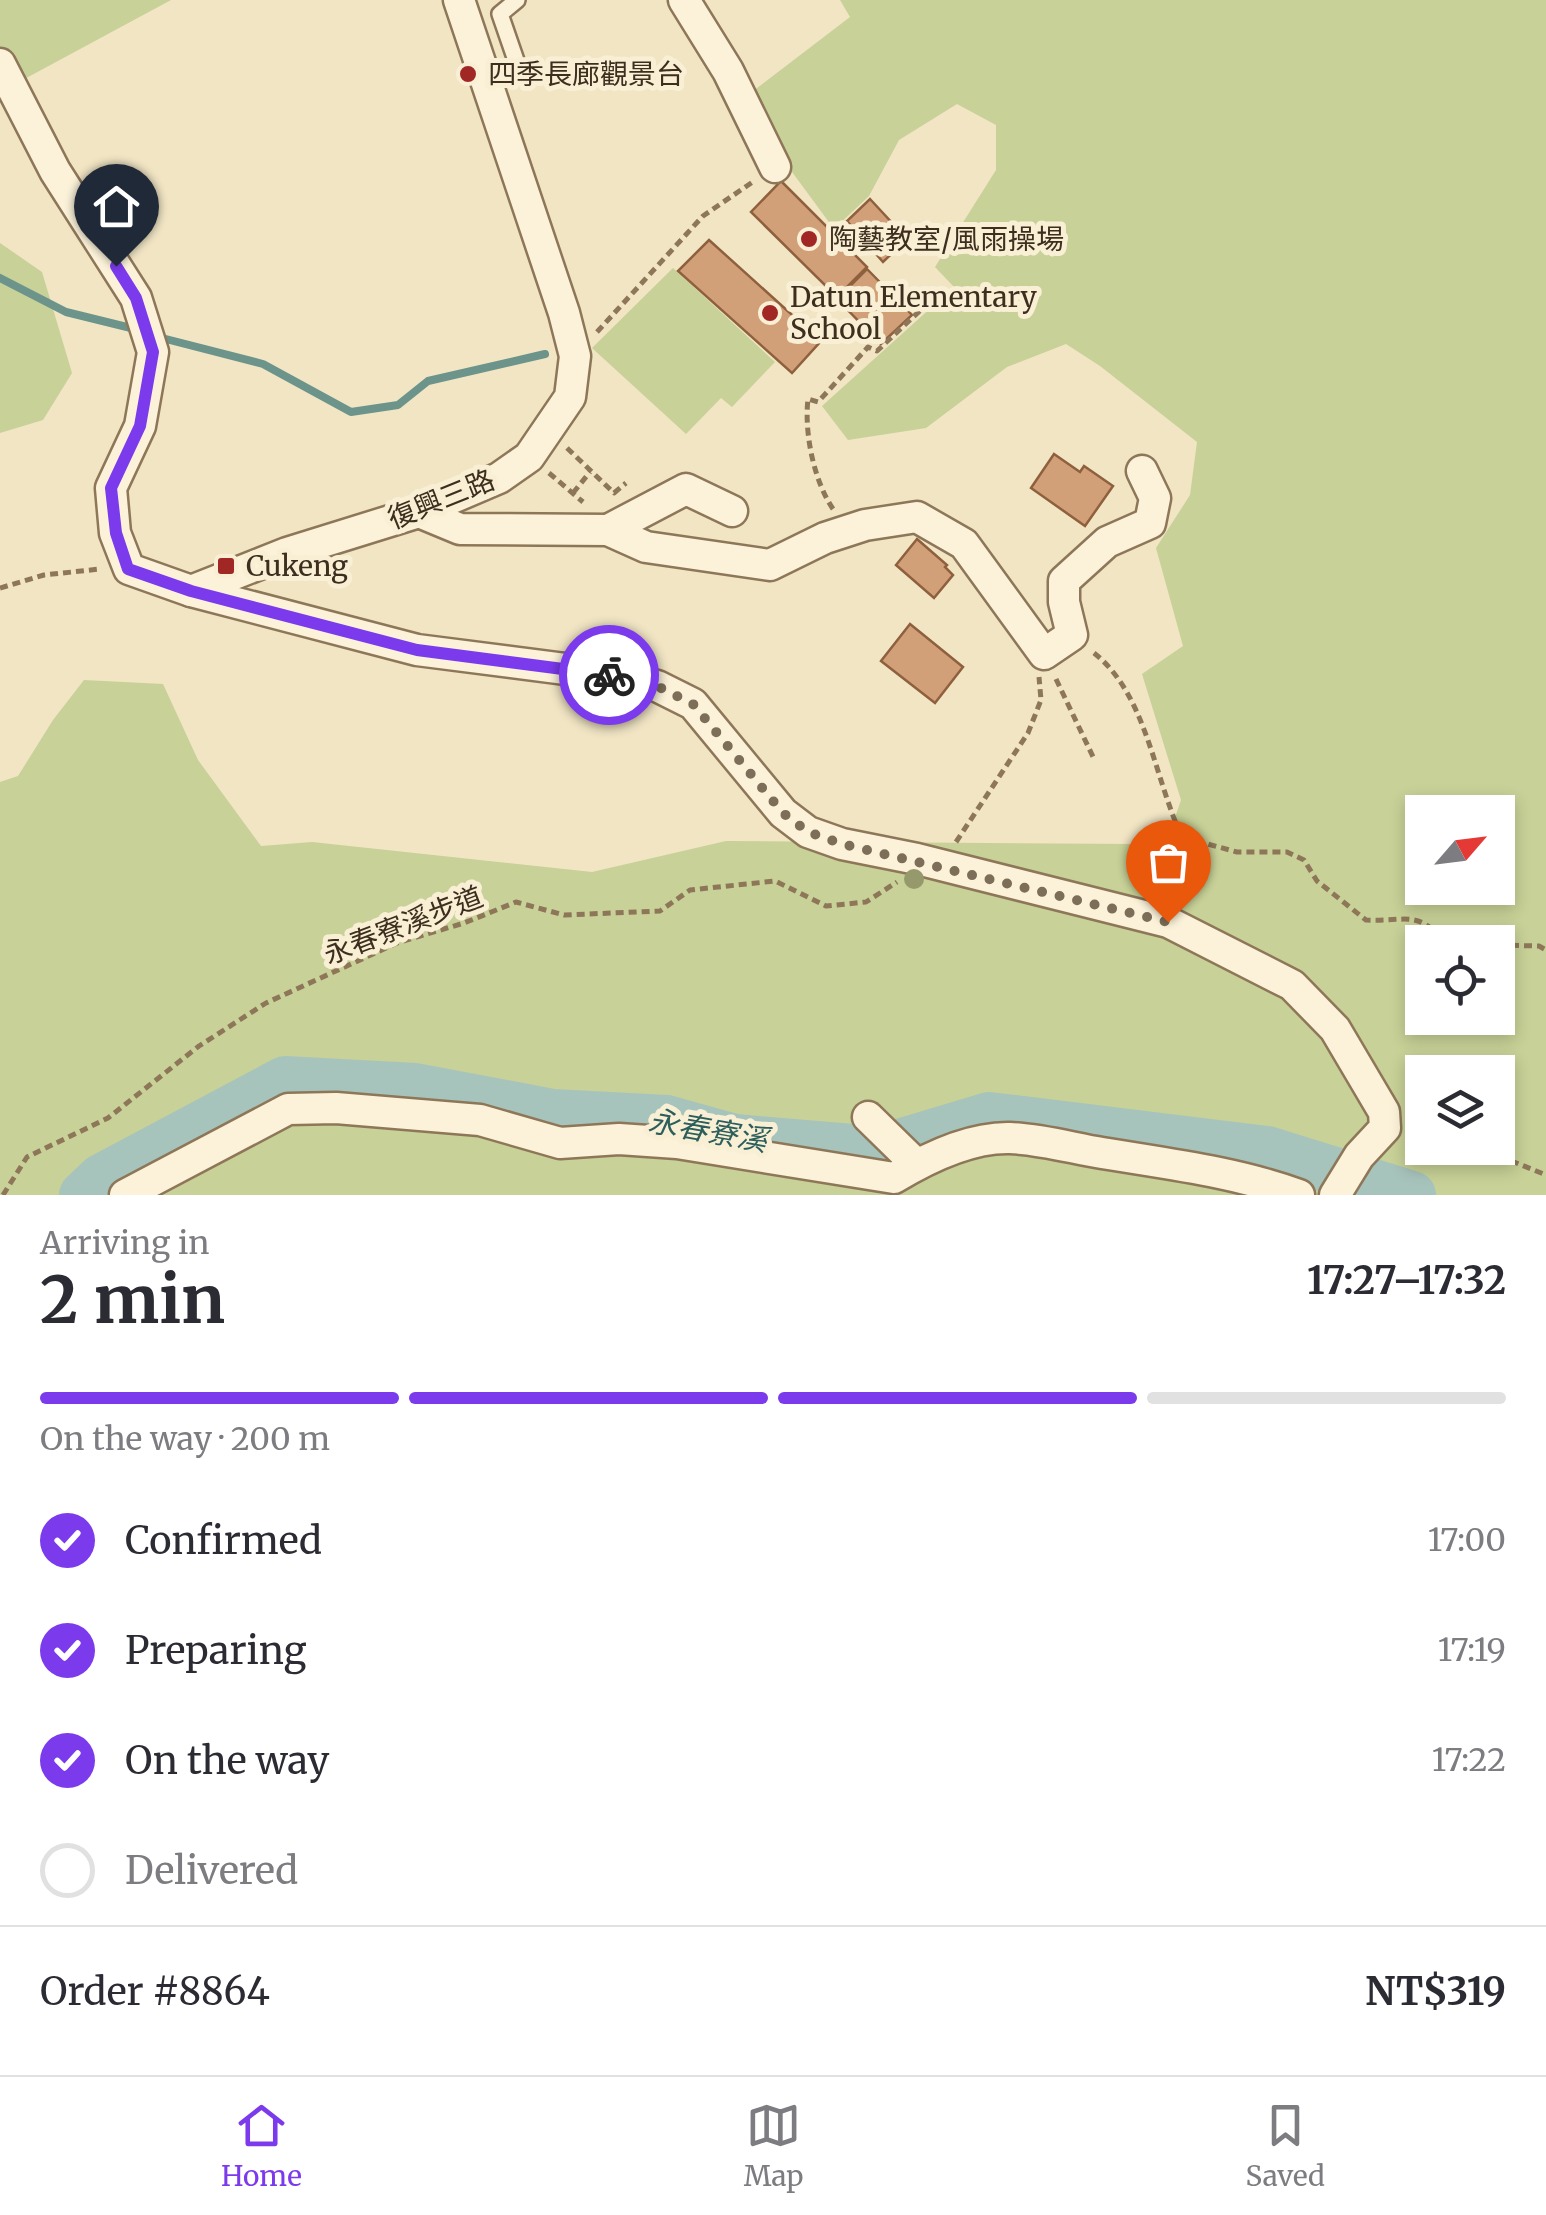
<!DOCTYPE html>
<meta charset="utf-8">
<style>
:root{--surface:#fff;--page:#f2f2f3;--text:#2b2b33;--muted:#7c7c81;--line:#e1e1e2;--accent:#7c3aed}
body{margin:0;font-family:Merriweather,"Noto Sans TC",serif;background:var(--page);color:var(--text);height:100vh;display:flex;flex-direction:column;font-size:38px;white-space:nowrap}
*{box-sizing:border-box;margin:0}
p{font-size:32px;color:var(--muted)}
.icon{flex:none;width:55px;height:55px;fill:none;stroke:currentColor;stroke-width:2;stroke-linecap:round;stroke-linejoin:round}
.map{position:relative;height:1195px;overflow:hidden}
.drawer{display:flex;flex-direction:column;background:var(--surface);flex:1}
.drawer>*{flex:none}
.needle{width:65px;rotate:62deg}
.controls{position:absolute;left:1405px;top:795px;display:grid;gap:20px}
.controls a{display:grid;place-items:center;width:110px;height:110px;border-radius:0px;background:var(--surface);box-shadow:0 5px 15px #0003;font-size:50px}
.pin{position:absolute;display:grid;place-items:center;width:85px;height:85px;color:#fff;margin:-102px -42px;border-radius:50% 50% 50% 0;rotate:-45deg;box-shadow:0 0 10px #0007}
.pin .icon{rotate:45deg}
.courier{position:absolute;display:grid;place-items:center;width:100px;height:100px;margin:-50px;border:8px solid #7c3aed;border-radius:50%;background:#fff;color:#222;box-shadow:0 2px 12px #0007}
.summary em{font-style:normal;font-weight:700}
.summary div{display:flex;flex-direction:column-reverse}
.summary{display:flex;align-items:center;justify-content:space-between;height:170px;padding:0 40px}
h1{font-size:65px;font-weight:700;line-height:75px}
.bar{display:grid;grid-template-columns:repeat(4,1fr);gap:15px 10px;align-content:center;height:120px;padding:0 40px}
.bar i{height:12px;border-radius:8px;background:var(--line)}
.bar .current{background:var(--accent)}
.bar p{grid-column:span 4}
.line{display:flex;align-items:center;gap:25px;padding:0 40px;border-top:2px solid var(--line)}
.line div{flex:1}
ol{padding:0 40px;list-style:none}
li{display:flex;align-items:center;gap:30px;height:110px}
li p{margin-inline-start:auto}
li .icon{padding:10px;border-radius:50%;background:var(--accent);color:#fff;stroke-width:4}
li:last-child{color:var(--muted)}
li i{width:55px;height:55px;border:5px solid var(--line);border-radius:50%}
.dock{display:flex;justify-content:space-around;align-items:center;height:140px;border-top:2px solid var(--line);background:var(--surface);font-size:28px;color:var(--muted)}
.dock a{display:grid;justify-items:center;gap:5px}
.dock .current{color:var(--accent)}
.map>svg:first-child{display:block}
.green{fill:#c8d197;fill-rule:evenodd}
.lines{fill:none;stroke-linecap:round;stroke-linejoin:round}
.stream{stroke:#6c948b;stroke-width:8}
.river{stroke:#a7c4bc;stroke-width:48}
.building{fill:#d2a078;stroke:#8f603d;stroke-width:2.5}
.lane-casing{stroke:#8e7759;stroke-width:20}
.street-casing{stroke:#8e7759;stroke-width:35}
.path{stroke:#8e7759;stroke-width:5;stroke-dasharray:8 5;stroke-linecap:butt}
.lane{stroke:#fbf2d9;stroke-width:15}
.street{stroke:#fbf2d9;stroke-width:30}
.tree{fill:#96996b}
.done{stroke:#7c6e58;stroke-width:10;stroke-dasharray:0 18}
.route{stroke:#7c3aed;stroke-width:12}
.poi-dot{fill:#a12725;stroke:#f8efd5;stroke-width:4}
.labels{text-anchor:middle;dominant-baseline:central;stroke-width:10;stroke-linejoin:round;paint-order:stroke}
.poi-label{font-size:28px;fill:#3d2e1e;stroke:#f8efd5;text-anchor:start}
.street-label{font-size:28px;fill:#3d2e1e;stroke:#f8efd5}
.water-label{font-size:30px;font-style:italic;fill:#2c5e5c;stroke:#f8efd5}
</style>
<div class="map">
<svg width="1546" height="1195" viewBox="0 0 1546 1195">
<rect width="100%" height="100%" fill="#f1e5c4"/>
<g class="green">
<path d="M0 0H171L4 90 0 83Z"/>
<path d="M840 0H1546V1195H0V782L18 776 53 720 84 680 163 684 198 760 261 846 312 842 592 872 726 841 1133 844 1168 838 1181 800 1142 674 1183 646 1156 548 1190 495 1197 442 1100 366 1066 344 1007 367 926 428 848 440 822 406 954 287 935 267 996 170V125L957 104 899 140 869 196 834 229 784 161 748 95 850 17ZM1422 812H1498V888H1422ZM1422 942H1498V1018H1422ZM1422 1072H1498V1148H1422Z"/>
<path d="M0 243 42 272 72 373 43 420 0 433Z"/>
<path d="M673 268 775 362 732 407 721 398 686 434 592 348Z"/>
</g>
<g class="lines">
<g class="stream">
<path d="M0 278 66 312 135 329"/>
<path d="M158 337 263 364 351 412 398 405 428 381 545 354"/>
</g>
<path class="river" d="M83 1195 101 1178 285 1080 415 1087 553 1113 667 1119 735 1138 876 1150 989 1116 1267 1150 1412 1195"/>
</g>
<g class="building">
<path d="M781 181 867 267 837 297 751 212Z"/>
<path d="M870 199 907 239 883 262 847 221Z"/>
<path d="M709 240 821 341 792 373 678 271Z"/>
<path d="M867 269 912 315 881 344 837 299Z"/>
<path d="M1054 454 1080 472 1084 466 1113 486 1085 526 1031 488Z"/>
<path d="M917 539 947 565 945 567 953 575 934 598 896 565Z"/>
<path d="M910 624 963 667 935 703 881 661Z"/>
</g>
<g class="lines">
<g class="lane-casing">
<path id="lane" d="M517 0 500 14 521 75"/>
</g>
<g class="street-casing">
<g id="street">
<path d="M684 0 728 71 775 167"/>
<path d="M0 64 55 171 136 298 153 352 140 426 111 488 115 533 129 569 191 591 417 650 627 677 657 686 693 704 783 813 808 832 842 844 917 859 1168 922 1292 985 1335 1029 1384 1112 1385 1128 1359 1156 1335 1195"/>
<path d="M419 512 460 529 608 530 646 547 770 565 825 538 865 525 917 517 964 544 1044 654 1072 635 1064 602V581L1107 542 1150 523 1155 498 1142 471"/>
<path d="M608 530 686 489 732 511"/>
<path d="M191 591 287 553 419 512 499 478 529 457 570 397 575 356 564 313 459 0"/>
<path d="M868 1117 916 1164"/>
<path d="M125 1195 288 1109 336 1108 480 1120 560 1143 619 1139 677 1143 894 1178C927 1158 970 1137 1010 1138 1040 1139 1072 1148 1102 1153 1168 1164 1236 1172 1299 1195"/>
</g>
</g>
<g class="path">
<path d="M597 332 703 216 754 181"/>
<path d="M567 448 614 493 626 483"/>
<path d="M549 473 583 502"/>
<path d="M573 493 590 472"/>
<path d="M833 509C814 481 804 433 808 399L818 402 868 347 877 351 927 304"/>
<path d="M0 588 44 575 100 569"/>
<path d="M1094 653C1147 695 1154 778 1182 837L1237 852H1287L1304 860 1317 881 1366 920C1406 922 1417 909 1445 942"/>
<path d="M1056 679 1095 761"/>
<path d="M956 842 1028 733 1041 700 1039 677"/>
<path d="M1498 945 1539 946 1546 950"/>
<path d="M1461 1148 1487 1151 1546 1175"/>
<path d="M3 1195 27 1157 108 1118 199 1046 266 1003 397 943 464 923 516 902 564 915 660 911 690 890 775 881 826 906 866 902 897 882"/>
</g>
<use href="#lane" class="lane"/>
<use href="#street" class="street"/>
</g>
<circle class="tree" cx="914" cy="879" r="10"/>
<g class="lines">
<path class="done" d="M609 675 657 686 693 704 783 813 808 832 842 844 1168 922"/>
<path class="route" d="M116 266 136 298 153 352 140 426 111 488 116 533 128 569 191 591 417 650 609 675"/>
</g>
<g class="poi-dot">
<circle cx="468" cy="74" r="10"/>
<circle cx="809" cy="239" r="10"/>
<circle cx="770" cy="313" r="10"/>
<rect x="216" y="556" width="20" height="20" rx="5"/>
</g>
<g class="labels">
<g class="poi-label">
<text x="488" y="74">四季長廊觀景台</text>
<text x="829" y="239">陶藝教室/風雨操場</text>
<text x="790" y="297">Datun Elementary<tspan x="790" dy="32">School</tspan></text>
<text x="246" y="566">Cukeng</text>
</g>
<g class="street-label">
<text transform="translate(441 499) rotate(-22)">復興三路</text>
<text transform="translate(403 925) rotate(-21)">永春寮溪步道</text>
</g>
<g class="water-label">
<text transform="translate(708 1130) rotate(10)">永春寮溪</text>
</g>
</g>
</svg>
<div class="controls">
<a><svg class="needle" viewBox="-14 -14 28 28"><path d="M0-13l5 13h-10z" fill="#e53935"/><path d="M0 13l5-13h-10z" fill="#7c7c81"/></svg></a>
<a><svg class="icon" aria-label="locate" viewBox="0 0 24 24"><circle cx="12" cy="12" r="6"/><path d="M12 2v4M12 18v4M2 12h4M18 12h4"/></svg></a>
<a><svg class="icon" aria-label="layers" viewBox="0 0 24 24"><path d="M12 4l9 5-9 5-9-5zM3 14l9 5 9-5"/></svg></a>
</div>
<div class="pin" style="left:1168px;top:922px;background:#ea580c"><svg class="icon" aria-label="bag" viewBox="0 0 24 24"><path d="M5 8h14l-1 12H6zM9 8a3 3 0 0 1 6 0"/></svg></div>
<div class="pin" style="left:116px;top:266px;background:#1f2937"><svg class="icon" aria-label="home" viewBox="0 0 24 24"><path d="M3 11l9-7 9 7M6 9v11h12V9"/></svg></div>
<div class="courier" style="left:609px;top:675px"><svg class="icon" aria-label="bike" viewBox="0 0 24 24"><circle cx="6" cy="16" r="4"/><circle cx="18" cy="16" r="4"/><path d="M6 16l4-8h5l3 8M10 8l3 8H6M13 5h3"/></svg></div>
</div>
<section class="drawer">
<div class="summary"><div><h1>2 min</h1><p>Arriving in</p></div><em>17:27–17:32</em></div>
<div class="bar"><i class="current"></i><i class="current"></i><i class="current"></i><i></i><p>On the way · 200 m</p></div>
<ol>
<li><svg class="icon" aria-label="check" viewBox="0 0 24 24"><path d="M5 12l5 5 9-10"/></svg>Confirmed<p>17:00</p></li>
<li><svg class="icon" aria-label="check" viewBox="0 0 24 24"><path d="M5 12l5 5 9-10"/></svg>Preparing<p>17:19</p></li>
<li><svg class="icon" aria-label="check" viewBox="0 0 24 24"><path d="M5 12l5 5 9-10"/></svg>On the way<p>17:22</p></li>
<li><i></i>Delivered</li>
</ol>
<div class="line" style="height:130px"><div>Order #8864</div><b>NT$319</b></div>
</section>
<nav class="dock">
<a class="current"><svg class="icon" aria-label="home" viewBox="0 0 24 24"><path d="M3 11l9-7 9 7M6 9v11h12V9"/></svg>Home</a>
<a><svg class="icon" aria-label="map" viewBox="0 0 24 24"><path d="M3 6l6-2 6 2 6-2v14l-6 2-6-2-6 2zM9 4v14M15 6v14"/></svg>Map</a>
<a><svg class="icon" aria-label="saved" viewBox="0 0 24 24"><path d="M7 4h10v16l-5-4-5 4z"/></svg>Saved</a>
</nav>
